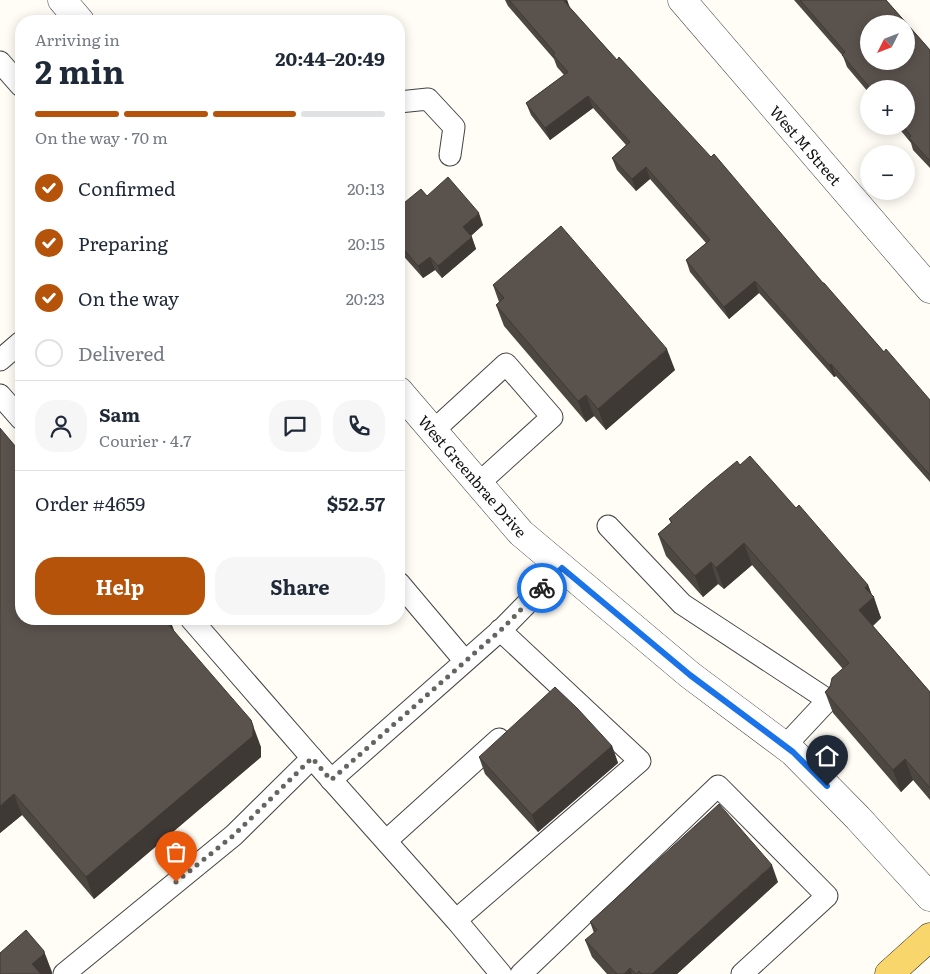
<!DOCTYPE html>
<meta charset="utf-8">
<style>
:root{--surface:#fff;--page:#f6f6f7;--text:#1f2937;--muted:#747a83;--line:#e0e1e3;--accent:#b45309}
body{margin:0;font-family:Literata,serif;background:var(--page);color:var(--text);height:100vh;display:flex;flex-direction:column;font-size:19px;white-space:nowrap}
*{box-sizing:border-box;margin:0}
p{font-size:16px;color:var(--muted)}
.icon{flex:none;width:28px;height:28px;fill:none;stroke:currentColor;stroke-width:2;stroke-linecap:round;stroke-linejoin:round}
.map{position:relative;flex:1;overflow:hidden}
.drawer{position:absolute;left:15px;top:15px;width:390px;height:610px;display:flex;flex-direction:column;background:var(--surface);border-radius:20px;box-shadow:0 2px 12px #0003}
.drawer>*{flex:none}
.needle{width:32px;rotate:228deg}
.buttons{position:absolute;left:860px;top:15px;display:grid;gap:10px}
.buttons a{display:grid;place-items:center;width:55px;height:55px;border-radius:50%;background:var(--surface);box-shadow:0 2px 12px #0003;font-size:25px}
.pin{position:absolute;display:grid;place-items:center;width:42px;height:42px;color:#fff;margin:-51px -21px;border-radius:50% 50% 50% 0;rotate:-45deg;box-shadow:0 0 5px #0007}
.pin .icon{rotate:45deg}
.courier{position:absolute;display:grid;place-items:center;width:50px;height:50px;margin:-25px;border:4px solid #1a73e8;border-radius:50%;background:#fff;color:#222;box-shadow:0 1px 6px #0007}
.summary em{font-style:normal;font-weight:700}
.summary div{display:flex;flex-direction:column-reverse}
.summary{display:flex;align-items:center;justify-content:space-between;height:85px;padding:0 20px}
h1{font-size:32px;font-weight:700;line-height:38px}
.bar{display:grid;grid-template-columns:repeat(4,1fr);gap:8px 5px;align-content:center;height:60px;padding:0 20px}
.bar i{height:6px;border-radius:4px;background:var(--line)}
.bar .on{background:var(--accent)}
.bar p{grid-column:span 4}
.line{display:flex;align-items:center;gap:12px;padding:0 20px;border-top:1px solid var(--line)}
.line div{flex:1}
.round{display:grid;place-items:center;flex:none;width:52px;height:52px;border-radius:20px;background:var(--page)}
ol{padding:0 20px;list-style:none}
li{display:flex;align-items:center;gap:15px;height:55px}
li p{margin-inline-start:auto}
li .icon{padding:5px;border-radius:50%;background:var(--accent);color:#fff;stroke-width:4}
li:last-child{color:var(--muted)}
li i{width:28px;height:28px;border:2px solid var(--line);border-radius:50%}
.action{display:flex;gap:10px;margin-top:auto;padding:10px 20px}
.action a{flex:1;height:58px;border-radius:20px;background:var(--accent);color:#fff;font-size:20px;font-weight:700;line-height:58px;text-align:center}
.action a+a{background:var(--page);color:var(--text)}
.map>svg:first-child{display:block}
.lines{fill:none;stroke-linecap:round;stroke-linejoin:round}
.service-casing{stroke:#444;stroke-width:23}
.minor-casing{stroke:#444;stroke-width:29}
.tertiary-casing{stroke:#444;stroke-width:29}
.primary-casing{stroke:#222;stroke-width:29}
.service{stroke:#fff;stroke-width:21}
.minor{stroke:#fff;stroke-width:28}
.tertiary{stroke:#fff;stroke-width:28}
.primary{stroke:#f9d66b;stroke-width:28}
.wall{fill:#4d4742}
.shaded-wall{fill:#3f3936}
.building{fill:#5a524d;stroke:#3f3936;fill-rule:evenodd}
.done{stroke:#646461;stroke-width:5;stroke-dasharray:0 9}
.route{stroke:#1a73e8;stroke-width:6}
.labels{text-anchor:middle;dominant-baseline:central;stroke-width:5;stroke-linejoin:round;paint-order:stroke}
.street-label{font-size:15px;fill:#111;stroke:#fff}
</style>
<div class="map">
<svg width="930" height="974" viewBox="0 0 930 974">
<rect width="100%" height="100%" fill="#fffdf5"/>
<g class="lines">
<g class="service-casing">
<g id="service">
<path d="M0 62 21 86"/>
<path d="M399 102 428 99 454 127 450 155"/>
<path d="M0 360 21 342"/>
<path d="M0 395 21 419"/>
<path d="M433 431 506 364 552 417 478 484"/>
<path d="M608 526 682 604 828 700 785 746"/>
<path d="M399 583 464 660"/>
<path d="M191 619 312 758"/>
<path d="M331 780 503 628 562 568"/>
<path d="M386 841 499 739"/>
<path d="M456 920 640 761 500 630"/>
<path d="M64 974 234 835 312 758 456 920 501 974"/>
<path d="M521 974 718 786 827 896 742 974"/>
</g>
</g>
<g class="minor-casing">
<path id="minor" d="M682 0 930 289"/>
</g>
<g class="tertiary-casing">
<g id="tertiary">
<path d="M62 0 80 21"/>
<path d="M399 391 521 533 690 675 793 752 858 818 930 897"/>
</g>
</g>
<g class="primary-casing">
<path id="primary" d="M889 974 930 937"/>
</g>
<use href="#service" class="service"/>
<use href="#minor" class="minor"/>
<use href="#tertiary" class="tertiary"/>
<use href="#primary" class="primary"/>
</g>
<g class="wall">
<path d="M505 0H567L570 8 617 60 823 283 884 352 930 400V482L836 376 834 377 759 293 729 319 690 272 686 260 706 243 650 179 636 191 617 170 612 158 626 145 593 108 550 140 531 115 526 103 564 75 557 67 554 59 508 6Z"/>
<path d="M794 0H886L930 50V168L913 150 911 143 897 126H906V89H869V93L847 67 843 56Z"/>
<path d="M427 196 483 225 471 236 476 249 442 278 435 270 423 278 399 251V207Z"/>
<path d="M493 285 675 370 606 430 594 416 586 422 504 326 496 305 499 302Z"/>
<path d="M740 465 796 508 868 585 881 618 873 626 930 692V800L913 780 901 792 833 713 825 692 843 669 752 565 724 589 718 584 703 597 666 556 658 534 671 523 669 519Z"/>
<path d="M21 619 170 620 174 631 261 747V757L94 899 22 815 0 833Z"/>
<path d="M612 746 618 763 538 832 485 774 479 757Z"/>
<path d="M778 882 677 974H607L592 957 585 940 594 933 590 922Z"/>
</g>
<g class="shaded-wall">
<path d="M566 0H567L571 11 564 1Z"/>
<path d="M588 96 593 108 550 140 545 128Z"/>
<path d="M646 167 650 179 636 191 632 179Z"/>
<path d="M479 213 483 225 467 239 463 227Z"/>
<path d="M472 237 476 249 442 278 438 266Z"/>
<path d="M430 257 435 270 423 278 418 266Z"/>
<path d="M755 281 759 293 729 319 724 307Z"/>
<path d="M667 349 675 370 606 430 598 409Z"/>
<path d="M831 364 836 376 834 377 829 365Z"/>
<path d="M586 395 594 416 586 422 578 401Z"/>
<path d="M744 543 752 565 724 589 716 568Z"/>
<path d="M711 562 718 584 703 597 695 576Z"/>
<path d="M868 585 873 598 874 597 881 618 867 631 859 610 865 588Z"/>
<path d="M170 620 178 641 167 623Z"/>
<path d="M251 720 261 747V757L94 899 86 877Z"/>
<path d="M612 746 618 763 538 832 532 815Z"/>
<path d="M905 759 913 780 901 792 893 770Z"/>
<path d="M14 794 22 815 0 833V806Z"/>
<path d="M772 865 778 882 677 974H652Z"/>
<path d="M44 951 52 972V974H36L32 964Z"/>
<path d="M630 968 632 974H624Z"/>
</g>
<g class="building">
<path d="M509 0H566L564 1 617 60 619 57 711 157 714 154 823 283H824L884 352 886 349 930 400V475L831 364 829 365 755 281 724 307 686 260 710 240 646 167 632 179 612 158 630 142 588 96 545 128 526 103 568 72 553 55 555 53Z"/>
<path d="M800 0H886L930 50V161L909 138 911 136 903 126H906V89H871L842 55 845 52ZM869 24H906V61H869Z"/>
<path d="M448 177 479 213 463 227 472 237 438 266 430 257 418 266 399 244V207L421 189 427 196Z"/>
<path d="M561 226 667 349 598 409 586 395 578 401 496 305 504 298 493 285Z"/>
<path d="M0 428 21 453V619H169L170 620 167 623 251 720 253 726V736L86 877 14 794 0 806Z"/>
<path d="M750 456 796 508 799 505 868 585 865 588 874 597 859 610 930 692V788L905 759 893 770 825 692 830 687 832 678 849 663 744 543 716 568 711 562 695 576 658 534 672 522 669 519 709 484 737 461 740 465Z"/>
<path d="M555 687 578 709 612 746 532 815 479 757Z"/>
<path d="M719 804 772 865 652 974H642L639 971 637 974H636L630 968 624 974H617L585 940 597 930 590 922Z"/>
<path d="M26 930 44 951V954L32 964 41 974H0V953Z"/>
</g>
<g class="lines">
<path class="done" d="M176 882 234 835 312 758 331 780 503 628 542 588"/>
<path class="route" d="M542 588 562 568 690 675 793 752 827 786"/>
</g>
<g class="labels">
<g class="street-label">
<text transform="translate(806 145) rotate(49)">West M Street</text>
<text transform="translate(473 476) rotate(49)">West Greenbrae Drive</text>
</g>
</g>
</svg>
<div class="buttons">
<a><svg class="needle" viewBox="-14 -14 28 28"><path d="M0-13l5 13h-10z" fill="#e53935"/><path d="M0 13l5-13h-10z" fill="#747a83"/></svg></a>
<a>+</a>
<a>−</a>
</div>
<div class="pin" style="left:176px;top:882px;background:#ea580c"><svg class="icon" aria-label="bag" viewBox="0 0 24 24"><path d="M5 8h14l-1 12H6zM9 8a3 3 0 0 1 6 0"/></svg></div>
<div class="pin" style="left:827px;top:786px;background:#1f2937"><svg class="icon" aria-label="home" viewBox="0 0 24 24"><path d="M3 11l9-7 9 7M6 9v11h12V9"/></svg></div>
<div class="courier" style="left:542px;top:588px"><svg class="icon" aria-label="bike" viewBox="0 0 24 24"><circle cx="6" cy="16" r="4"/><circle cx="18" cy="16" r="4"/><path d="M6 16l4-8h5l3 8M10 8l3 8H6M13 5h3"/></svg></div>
<section class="drawer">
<div class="summary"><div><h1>2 min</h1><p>Arriving in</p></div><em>20:44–20:49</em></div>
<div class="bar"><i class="on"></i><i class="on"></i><i class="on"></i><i></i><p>On the way · 70 m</p></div>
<ol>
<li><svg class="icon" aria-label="check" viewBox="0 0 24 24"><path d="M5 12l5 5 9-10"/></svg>Confirmed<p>20:13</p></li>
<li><svg class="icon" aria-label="check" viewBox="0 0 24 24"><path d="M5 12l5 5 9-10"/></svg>Preparing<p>20:15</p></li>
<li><svg class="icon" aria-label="check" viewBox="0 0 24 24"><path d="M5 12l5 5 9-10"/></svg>On the way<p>20:23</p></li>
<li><i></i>Delivered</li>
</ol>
<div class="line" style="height:90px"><a class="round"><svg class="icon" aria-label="person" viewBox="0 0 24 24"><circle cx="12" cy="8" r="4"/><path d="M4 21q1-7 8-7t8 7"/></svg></a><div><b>Sam</b><p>Courier · 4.7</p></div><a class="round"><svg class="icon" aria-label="chat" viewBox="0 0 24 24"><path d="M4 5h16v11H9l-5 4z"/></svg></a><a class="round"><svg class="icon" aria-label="phone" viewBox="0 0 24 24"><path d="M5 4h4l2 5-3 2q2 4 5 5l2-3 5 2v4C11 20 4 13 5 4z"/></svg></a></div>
<div class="line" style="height:65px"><div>Order #4659</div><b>$52.57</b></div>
<div class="action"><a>Help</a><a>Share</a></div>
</section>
</div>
